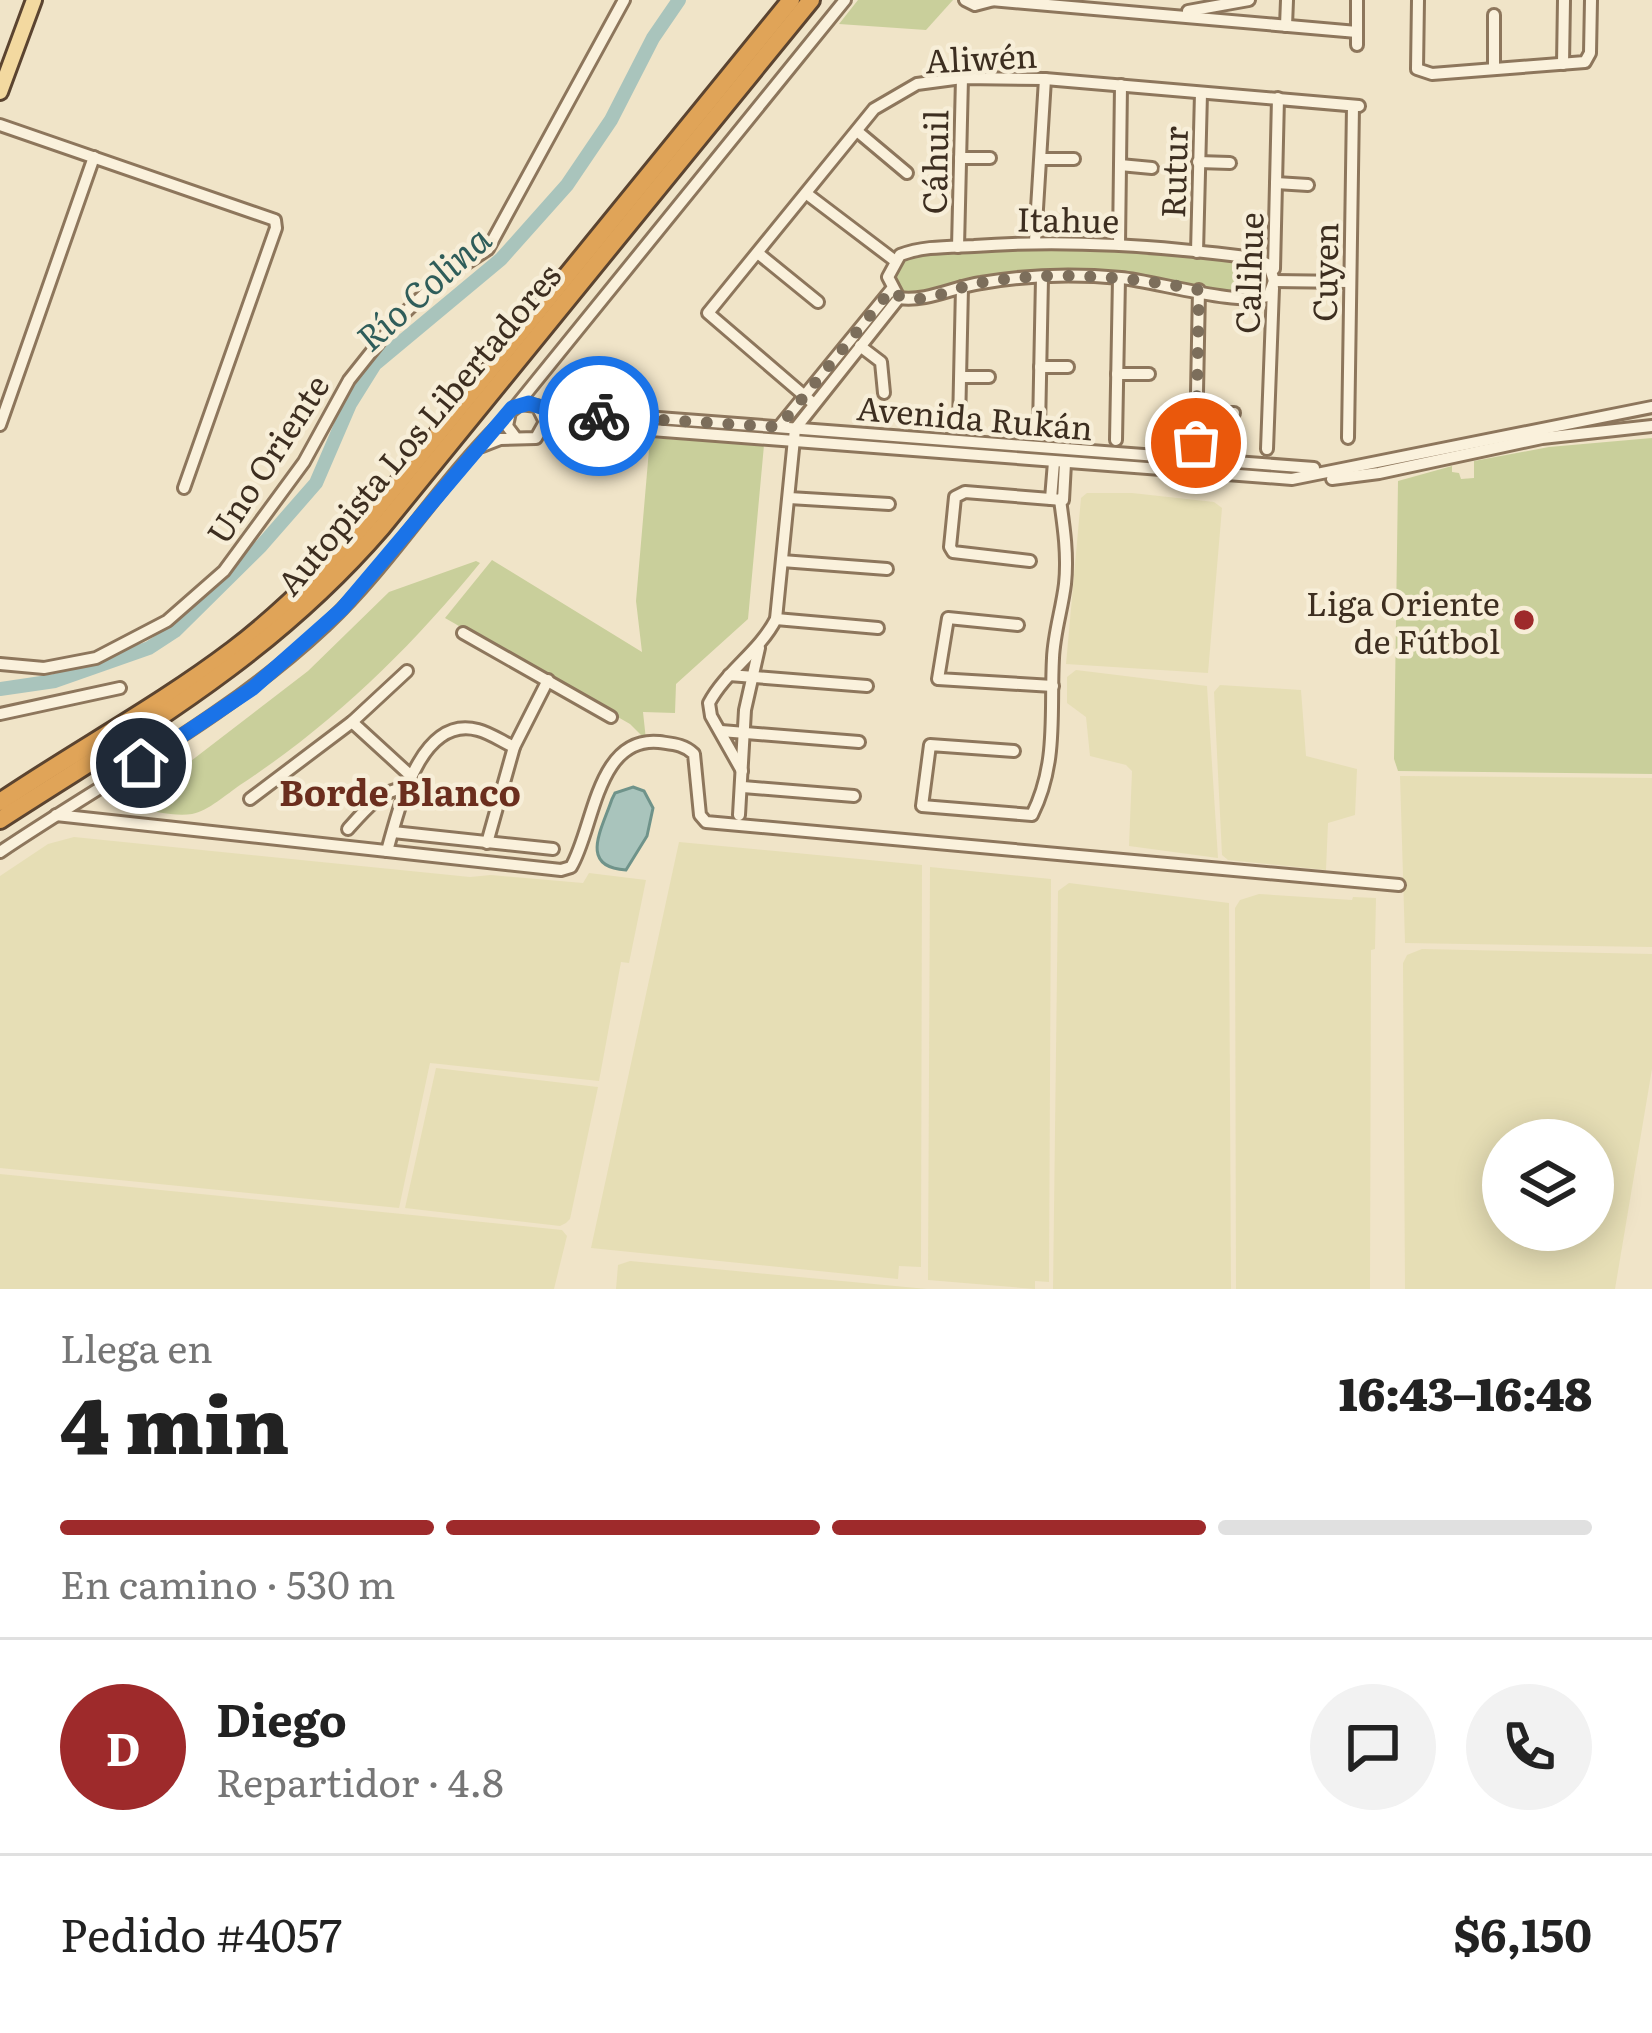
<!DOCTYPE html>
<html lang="es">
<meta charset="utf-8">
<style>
:root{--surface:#fff;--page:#f2f2f2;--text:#222;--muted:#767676;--line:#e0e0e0;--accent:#9e2a2b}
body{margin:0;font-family:Literata,serif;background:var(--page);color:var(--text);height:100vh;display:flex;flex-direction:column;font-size:45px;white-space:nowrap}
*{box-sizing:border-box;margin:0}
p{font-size:39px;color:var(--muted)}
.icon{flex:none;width:66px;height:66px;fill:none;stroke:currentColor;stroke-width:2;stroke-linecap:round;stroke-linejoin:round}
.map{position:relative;height:1289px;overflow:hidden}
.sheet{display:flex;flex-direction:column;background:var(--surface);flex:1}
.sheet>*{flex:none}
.buttons{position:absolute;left:1482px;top:1119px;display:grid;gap:24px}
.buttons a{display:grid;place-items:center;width:132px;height:132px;border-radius:50%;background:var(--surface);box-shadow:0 6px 30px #0003;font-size:60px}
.pin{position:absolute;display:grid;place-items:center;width:102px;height:102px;color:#fff;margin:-51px;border:6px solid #fff;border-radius:50%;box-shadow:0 3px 12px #0007}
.courier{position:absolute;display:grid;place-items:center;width:120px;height:120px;margin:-60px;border:9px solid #1a73e8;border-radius:50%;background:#fff;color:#222;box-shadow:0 3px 15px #0007}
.headline em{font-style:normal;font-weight:800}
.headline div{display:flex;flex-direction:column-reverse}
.headline{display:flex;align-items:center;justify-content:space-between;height:204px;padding:0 60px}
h1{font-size:78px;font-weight:800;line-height:90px}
.bar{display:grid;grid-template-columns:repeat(4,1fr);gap:18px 12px;align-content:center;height:144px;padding:0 60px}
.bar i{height:15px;border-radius:9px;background:var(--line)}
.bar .current{background:var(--accent)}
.bar p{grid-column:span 4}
.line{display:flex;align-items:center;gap:30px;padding:0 60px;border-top:3px solid var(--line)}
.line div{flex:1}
.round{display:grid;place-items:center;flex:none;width:126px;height:126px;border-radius:63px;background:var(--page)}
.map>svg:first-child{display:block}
.farmland{fill:#e6deb5;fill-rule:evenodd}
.green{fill:#c9cf9b}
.water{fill:#a9c4bc;stroke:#6f938a;stroke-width:3}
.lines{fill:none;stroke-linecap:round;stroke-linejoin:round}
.river{stroke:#a9c4bc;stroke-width:14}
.minor-casing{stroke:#8d765c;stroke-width:16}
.major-casing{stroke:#5b4430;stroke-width:20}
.highway-casing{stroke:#5b4430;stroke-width:22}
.minor{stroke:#faf1dc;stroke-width:10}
.major{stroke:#f3d9a0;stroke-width:14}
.highway{stroke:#e0a458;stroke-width:16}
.done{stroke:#7c6e5b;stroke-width:12;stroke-dasharray:0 21.6}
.route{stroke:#1a73e8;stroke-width:15}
.poi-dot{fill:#9e2a2b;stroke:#f7eed8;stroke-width:4.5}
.labels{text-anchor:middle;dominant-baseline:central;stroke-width:9;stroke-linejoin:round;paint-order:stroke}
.street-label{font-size:33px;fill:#3d2e20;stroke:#f7eed8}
.poi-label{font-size:33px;fill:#3d2e20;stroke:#f7eed8;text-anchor:end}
.water-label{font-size:36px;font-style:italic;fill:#2f5d5a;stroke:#f7eed8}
.neighbourhood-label{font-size:36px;font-weight:bold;fill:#6b2e1e;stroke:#f7eed8}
</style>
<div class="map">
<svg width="1652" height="1289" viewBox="0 0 1652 1289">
<rect width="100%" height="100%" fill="#f0e4c8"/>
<g class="farmland">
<path d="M1132 493 1214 502 1222 508 1208 673 1066 664 1081 498 1087 493Z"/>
<path d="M1076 670 1207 686 1218 858 1129 846 1132 771 1126 765 1090 756 1086 717 1067 703V677Z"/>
<path d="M1220 685 1301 690 1306 756 1357 769 1355 815 1328 823 1326 870 1228 860 1222 855 1214 692Z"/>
<path d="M1400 776 1652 778V947L1405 943Z"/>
<path d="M74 837 470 877 491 875 583 883 589 873 646 880 629 963 621 962 599 1081 430 1063 399 1208 0 1168V876L48 844Z"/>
<path d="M679 842 922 865 921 1267 899 1266 898 1279 591 1248Z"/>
<path d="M930 867 1051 879 1049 1282 1035 1281V1289L928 1280Z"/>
<path d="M1069 883 1229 903 1231 1289H1053L1058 891Z"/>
<path d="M1259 894 1352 900 1353 897 1376 898 1375 949 1371 950 1370 1289H1236L1235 908 1240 900Z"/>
<path d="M1422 949 1652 954V1069L1615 1289H1405L1403 963 1407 955ZM1503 1140H1593V1230H1503Z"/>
<path d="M436 1068 598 1087 570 1219 566 1223 560 1226 405 1208Z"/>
<path d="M0 1174 562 1230 567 1236 554 1289H0Z"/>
<path d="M630 1261 927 1289H616L618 1265Z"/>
</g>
<g class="green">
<path d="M858 0H953L926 30 839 24Z"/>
<path d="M1016 248 1173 249 1266 265 1270 285 1261 294C1220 296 1181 279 1140 275 1065 266 989 285 915 296L901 293 893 286 894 263 902 257Z"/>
<path d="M650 438 764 445 748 619 676 684 675 713 643 712 646 740 630 724 445 618 492 560 642 652 636 601Z"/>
<path d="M1652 438V774L1398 771 1394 759 1398 481 1452 466V472L1459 473 1461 479 1474 478V461L1549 447Z"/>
<path d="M476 561 480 563C410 649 333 724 240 785 227 794 208 811 192 814 176 817 152 811 136 808L135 804 308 671 389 592Z"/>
</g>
<path class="water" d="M633 787 644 791 653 808 647 836 626 870C578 867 602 829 612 799L615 793Z"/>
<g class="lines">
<path class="river" d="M0 689 55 681 149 648 175 631 261 546 316 483 350 404 375 364 501 259 567 185 611 120 653 38 679 0"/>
<g class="minor-casing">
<g id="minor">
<path d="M965 0 975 5 994 0"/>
<path d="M991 0 1357 32"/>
<path d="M1357 0V45"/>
<path d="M1418 0 1417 69 1432 74 1585 62 1590 53 1591 0"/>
<path d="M1188 11 1249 0"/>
<path d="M1494 15V68"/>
<path d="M1286 26 1287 0"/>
<path d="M1563 64 1564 0"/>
<path d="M0 125 275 220 276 228 184 488"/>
<path d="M857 131 907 173"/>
<path d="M960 158H990"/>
<path d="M1041 159H1074"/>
<path d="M1198 162 1230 163"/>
<path d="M1120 165 1152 168"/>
<path d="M1276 183 1308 185"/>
<path d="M807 194 894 260"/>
<path d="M1035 241 1045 79"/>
<path d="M1119 244 1121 85"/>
<path d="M958 247 962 78"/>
<path d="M1197 252 1201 93"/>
<path d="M759 254 818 302"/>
<path d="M1274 269 1278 98"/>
<path d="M1274 281 1349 282"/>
<path d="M899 298 888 277 900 255C923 246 949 247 974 246 1068 239 1161 246 1255 258L1269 265 1274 281"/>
<path d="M899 298C927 302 953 287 981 283 1026 275 1076 274 1121 278 1154 281 1245 308 1269 295L1274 281"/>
<path d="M860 346 881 362 884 393"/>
<path d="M1040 367H1068"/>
<path d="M1117 374H1149"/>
<path d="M962 377H989"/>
<path d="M814 404 708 313 874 109 917 84 962 78 1045 79 1359 106"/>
<path d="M516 406 845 0"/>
<path d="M540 409 1314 468"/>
<path d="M1197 413H1234"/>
<path d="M0 425 94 157"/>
<path d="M959 425 962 287"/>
<path d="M779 427 891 290"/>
<path d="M1039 429 1042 278"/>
<path d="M543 431 612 427 1292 479 1652 407"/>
<path d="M1348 438 1353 106"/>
<path d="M1116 440 1119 278"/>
<path d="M1196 443 1199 290"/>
<path d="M482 446 500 439 536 438 545 422 537 406 520 404 510 412 507 426 516 438"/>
<path d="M1267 449 1273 288"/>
<path d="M1332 479 1379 473 1542 438 1652 426"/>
<path d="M789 498 889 504"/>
<path d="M1051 499 1054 462"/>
<path d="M782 561 887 569"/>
<path d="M1030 561 953 552 950 547 955 497 965 492 1063 500 1065 463"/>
<path d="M776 619 878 628"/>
<path d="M1018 625 948 618 938 679 1053 686"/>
<path d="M463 633 611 717"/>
<path d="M0 664 44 668 96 658 167 621 224 571 304 462 349 380 396 321 436 283 488 249 624 0"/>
<path d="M729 675 867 686"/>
<path d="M0 714 120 688"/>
<path d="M352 722 410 775"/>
<path d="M721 731 859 742"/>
<path d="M1014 751 930 745 922 806 1032 815C1058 763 1050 713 1053 658 1054 633 1062 609 1065 584 1068 556 1064 528 1060 500"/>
<path d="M742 771 711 716 709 703C726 671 759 652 776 619L795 429 899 298"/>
<path d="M743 787 854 796"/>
<path d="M250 799 352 722 407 671"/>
<path d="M56 815 561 870 571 867C594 829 596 736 659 742 672 744 684 744 694 754L700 815 706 822 1399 885"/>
<path d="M739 815 745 710 759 648"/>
<path d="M348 829C363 812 382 789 405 788"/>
<path d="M393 832 553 849"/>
<path d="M487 843 514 747 548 680"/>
<path d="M387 851C398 813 419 714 478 730 490 733 503 742 514 747"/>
<path d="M0 852C110 778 228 717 326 625 393 562 441 480 508 416"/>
</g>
</g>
<g class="major-casing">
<path id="major" d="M0 92 34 0"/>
</g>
<g class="highway-casing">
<g id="highway">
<path d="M0 802C77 750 159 706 233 650 285 610 330 565 372 515L791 0"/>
<path d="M0 820C141 729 271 656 382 527L811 0"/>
</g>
</g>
<use href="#minor" class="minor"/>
<use href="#major" class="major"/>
<use href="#highway" class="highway"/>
</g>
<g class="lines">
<path class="done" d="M599 416 779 427 891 290C912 312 952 288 978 283 1051 270 1127 276 1199 290L1196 443"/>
<path class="route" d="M141 763 253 688 342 609 512 408 529 403 561 414 599 416"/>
</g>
<circle class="poi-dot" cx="1524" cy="620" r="12"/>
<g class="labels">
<g class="street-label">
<text transform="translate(981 56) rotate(-3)">Aliwén</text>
<text transform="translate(933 162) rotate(-89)">Cáhuil</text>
<text transform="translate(1172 172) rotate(-88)">Rutur</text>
<text transform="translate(1068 218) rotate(1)">Itahue</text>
<text transform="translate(1323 272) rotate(-89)">Cuyen</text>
<text transform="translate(1247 273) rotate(-88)">Calihue</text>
<text transform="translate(975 416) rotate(5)">Avenida Rukán</text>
<text transform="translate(417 428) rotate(-50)">Autopista Los Libertadores</text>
<text transform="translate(266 458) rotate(-57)">Uno Oriente</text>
</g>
<g class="poi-label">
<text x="1500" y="601">Liga Oriente<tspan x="1500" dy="38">de Fútbol</tspan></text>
</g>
<g class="water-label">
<text transform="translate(422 287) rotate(-42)">Río Colina</text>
</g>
<g class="neighbourhood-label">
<text x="400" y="790">Borde Blanco</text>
</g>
</g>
</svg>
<div class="buttons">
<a><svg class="icon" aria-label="layers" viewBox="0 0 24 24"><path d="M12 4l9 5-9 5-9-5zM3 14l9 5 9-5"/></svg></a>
</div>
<div class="pin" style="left:1196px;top:443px;background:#ea580c"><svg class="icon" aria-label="bag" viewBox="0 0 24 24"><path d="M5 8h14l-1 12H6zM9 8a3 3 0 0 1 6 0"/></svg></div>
<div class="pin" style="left:141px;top:763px;background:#1f2937"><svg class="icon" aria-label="home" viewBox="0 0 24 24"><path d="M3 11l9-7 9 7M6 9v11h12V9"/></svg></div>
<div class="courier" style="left:599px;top:416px"><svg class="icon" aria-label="bike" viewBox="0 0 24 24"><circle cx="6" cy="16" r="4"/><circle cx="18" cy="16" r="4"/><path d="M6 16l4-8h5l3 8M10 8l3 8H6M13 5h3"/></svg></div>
</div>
<section class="sheet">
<div class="headline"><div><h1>4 min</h1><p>Llega en</p></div><em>16:43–16:48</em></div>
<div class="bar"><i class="current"></i><i class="current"></i><i class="current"></i><i></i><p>En camino · 530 m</p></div>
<div class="line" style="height:216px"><b class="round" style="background:var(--accent);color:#fff">D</b><div><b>Diego</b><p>Repartidor · 4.8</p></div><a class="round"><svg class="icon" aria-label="chat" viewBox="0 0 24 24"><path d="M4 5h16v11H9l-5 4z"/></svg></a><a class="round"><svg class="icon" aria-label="phone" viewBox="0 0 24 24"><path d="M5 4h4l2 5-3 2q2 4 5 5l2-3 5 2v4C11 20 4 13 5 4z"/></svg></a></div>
<div class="line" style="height:156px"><div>Pedido #4057</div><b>$6,150</b></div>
</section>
